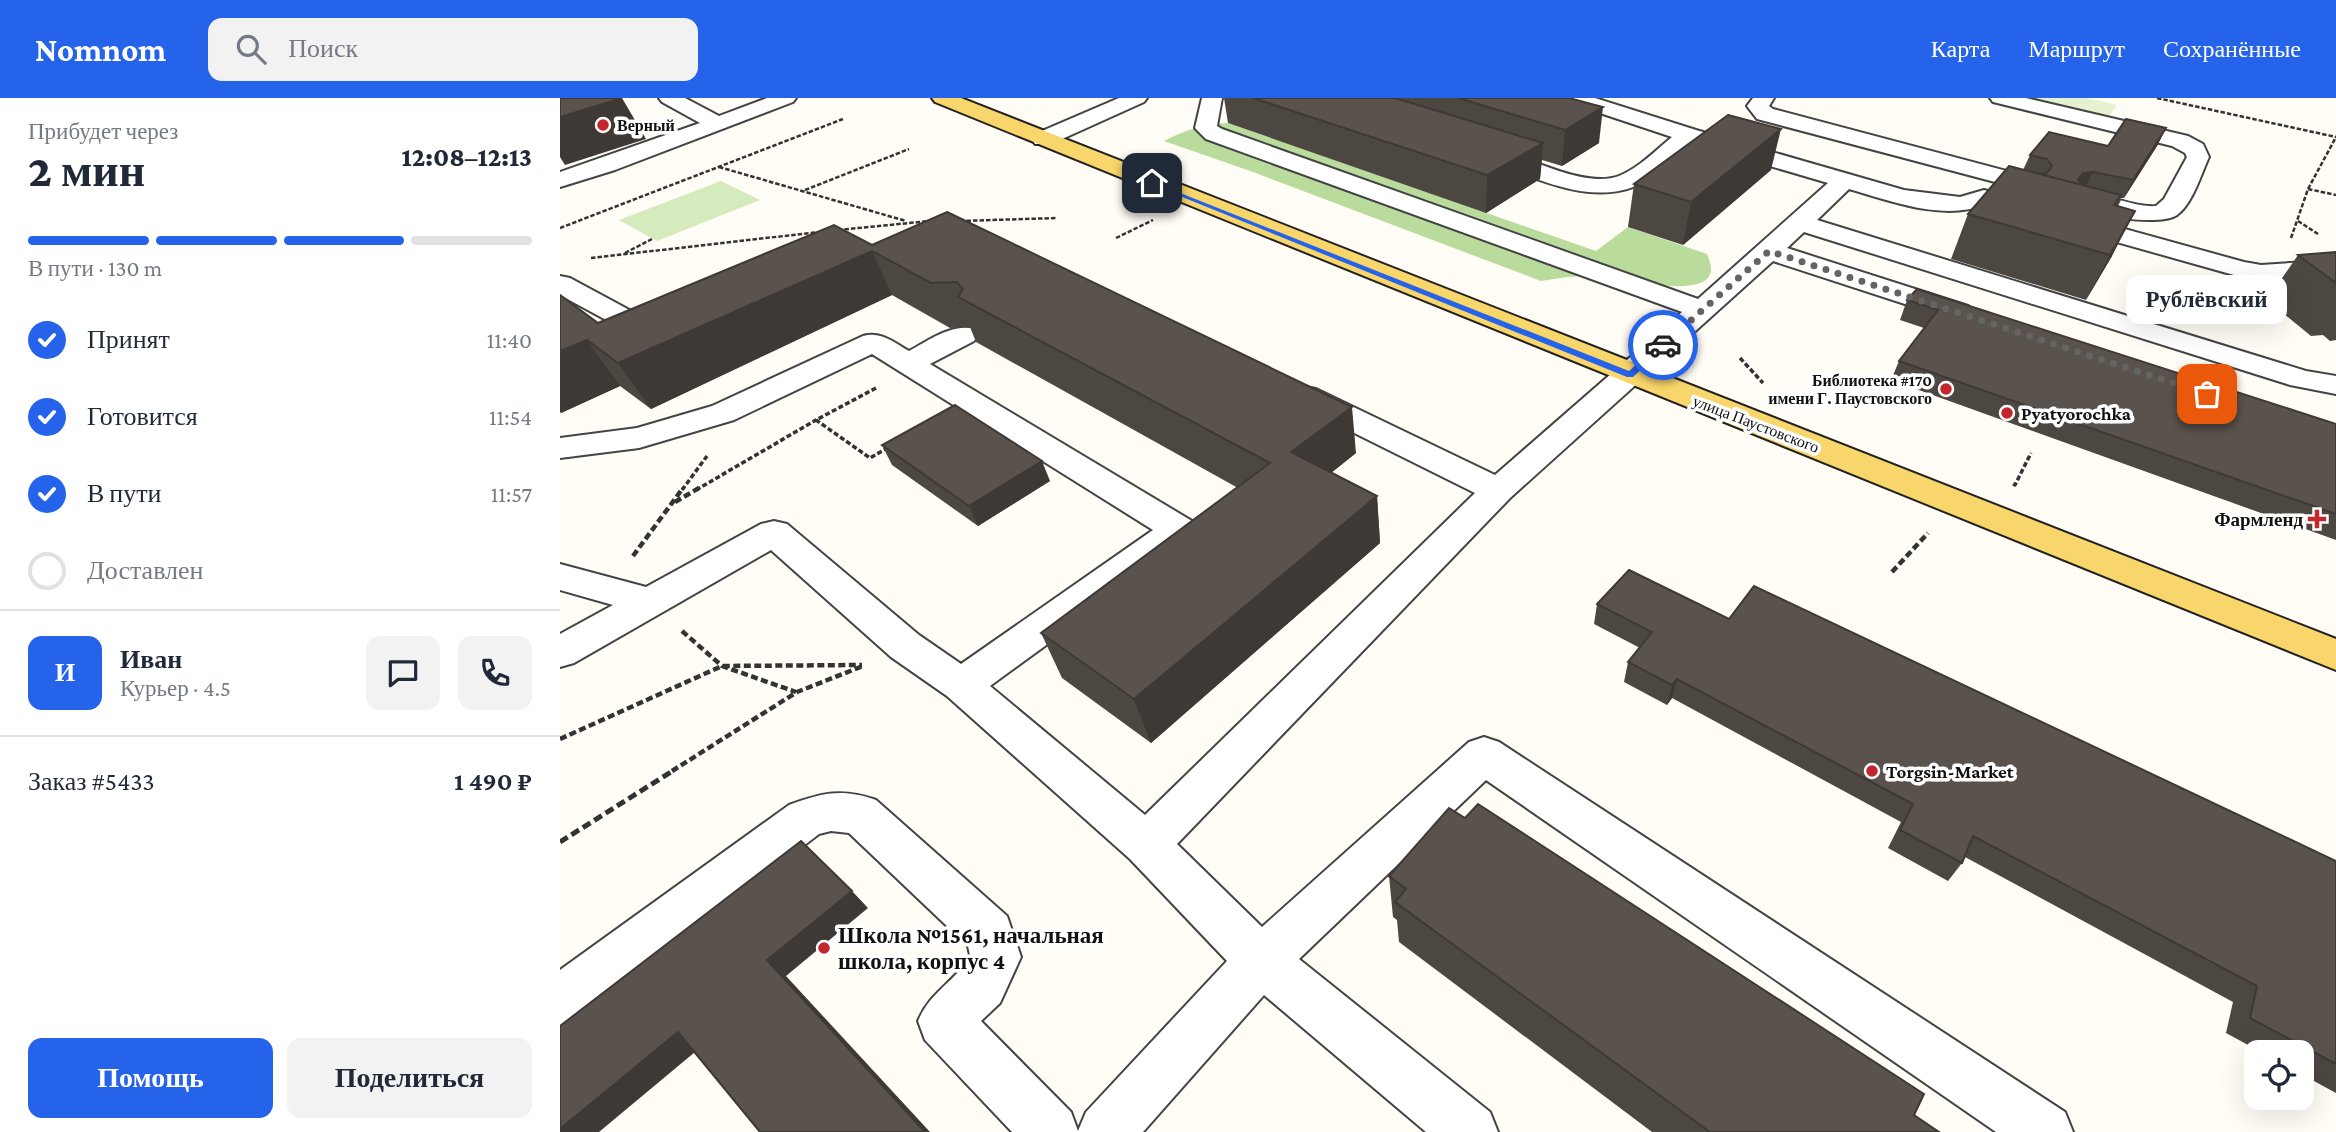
<!DOCTYPE html>
<html lang="ru">
<meta charset="utf-8">
<style>
:root{--surface:#fff;--page:#f2f2f3;--text:#1f2937;--muted:#747a83;--line:#e0e1e3;--accent:#2563eb}
body{margin:0;font-family:"Crimson Pro",serif;background:var(--page);color:var(--text);height:100vh;display:flex;flex-direction:column;font-size:26px;white-space:nowrap}
*{box-sizing:border-box;margin:0}
p{font-size:23px;color:var(--muted)}
.icon{flex:none;width:38px;height:38px;fill:none;stroke:currentColor;stroke-width:2;stroke-linecap:round;stroke-linejoin:round}
.map{position:relative;flex:1;overflow:hidden}
.panel{display:flex;flex-direction:column;background:var(--surface);width:560px}
.panel>*{flex:none}
.tools{position:absolute;left:1684px;top:942px;display:grid;gap:14px}
.tools a{display:grid;place-items:center;width:70px;height:70px;border-radius:14px;background:var(--surface);box-shadow:0 7px 28px #0002;font-size:35px}
.pin{position:absolute;display:grid;place-items:center;width:60px;height:60px;color:#fff;margin:-30px;border-radius:14px;box-shadow:0 4px 10px #0006}
.courier{position:absolute;display:grid;place-items:center;width:70px;height:70px;margin:-35px;border:5px solid #2563eb;border-radius:50%;background:#fff;color:#222;box-shadow:0 2px 9px #0007}
.bubble{position:absolute;height:49px;border-radius:14px;background:var(--surface);box-shadow:0 7px 28px #0002;font-size:23px;font-weight:800;line-height:49px;text-align:center}
.head em{font-style:normal;font-weight:800}
.head div{display:flex;flex-direction:column-reverse}
.head{display:flex;align-items:center;justify-content:space-between;height:119px;padding:0 28px}
h1{font-size:46px;font-weight:800;line-height:52px}
.bar{display:grid;grid-template-columns:repeat(4,1fr);gap:10px 7px;align-content:center;height:84px;padding:0 28px}
.bar i{height:9px;border-radius:5px;background:var(--line)}
.bar .active{background:var(--accent)}
.bar p{grid-column:span 4}
.line{display:flex;align-items:center;gap:18px;padding:0 28px;border-top:2px solid var(--line)}
.line div{flex:1}
.round{display:grid;place-items:center;flex:none;width:74px;height:74px;border-radius:14px;background:var(--page)}
ol{padding:0 28px;list-style:none}
li{display:flex;align-items:center;gap:21px;height:77px}
li p{margin-inline-start:auto}
li .icon{padding:7px;border-radius:50%;background:var(--accent);color:#fff;stroke-width:4}
li:last-child{color:var(--muted)}
li i{width:38px;height:38px;border:4px solid var(--line);border-radius:50%}
.action{display:flex;gap:14px;margin-top:auto;padding:14px 28px}
.action a{flex:1;height:80px;border-radius:14px;background:var(--accent);color:#fff;font-size:28px;font-weight:800;line-height:80px;text-align:center}
.action a+a{background:var(--page);color:var(--text)}
header{display:flex;align-items:center;gap:42px;box-sizing:border-box;height:98px;padding:0 35px;background:var(--accent);color:#fff}
header strong{font-size:33px}
nav{display:flex;gap:38px;margin-inline-start:auto;font-size:24px}
.search{width:490px;height:63px;background:var(--page);display:flex;align-items:center;gap:18px;box-sizing:border-box;padding:0 24px;border-radius:14px;color:var(--muted);font-size:26px}
main{display:flex;flex:1;min-height:0}
.map>svg:first-child{display:block}
.green{fill:#d5ebbd}
.forest{fill:#b9dc9c}
.pitch{fill:#e6f2cf}
.lines{fill:none;stroke-linecap:round;stroke-linejoin:round}
.minor-casing{stroke:#444;stroke-width:4}
.major-casing{stroke:#222;stroke-width:4}
.path-far3{stroke:#333;stroke-width:2.5;stroke-dasharray:4.5 2;stroke-linecap:butt}
.path-far2{stroke:#333;stroke-width:3.5;stroke-dasharray:5 2.5;stroke-linecap:butt}
.path-far1{stroke:#333;stroke-width:4.5;stroke-dasharray:7 3.5;stroke-linecap:butt}
.path{stroke:#333;stroke-width:5;stroke-dasharray:9 4.5;stroke-linecap:butt}
.minor{fill:#fff;fill-rule:evenodd}
.major{fill:#f9d66b;fill-rule:evenodd}
.wall{fill:#4d4742}
.shaded-wall{fill:#3f3936}
.building{fill:#5a524d;stroke:#3f3936;stroke-width:2}
.route{fill:#2563eb}
.done{stroke:#646461;stroke-width:7;stroke-dasharray:0 12.6}
.poi-dot{fill:#c4262e;stroke:#fff;stroke-width:2.5}
.labels{text-anchor:middle;dominant-baseline:central;stroke-width:7;stroke-linejoin:round;paint-order:stroke}
.far-poi-label{font-size:16px;font-weight:bold;fill:#111;stroke:#fff;text-anchor:start}
.far-street-label{font-size:16px;fill:#111;stroke:#fff}
.poi-label{font-size:19px;font-weight:bold;fill:#111;stroke:#fff;text-anchor:start}
.near-poi-label{font-size:23px;font-weight:bold;fill:#111;stroke:#fff;text-anchor:start}
</style>
<header>
<strong>Nomnom</strong>
<div class="search"><svg class="icon" aria-label="search" viewBox="0 0 24 24"><circle cx="10" cy="10" r="6"/><path d="M15 15l6 6"/></svg>Поиск</div>
<nav><a>Карта</a><a>Маршрут</a><a>Сохранённые</a></nav>
</header>
<main>
<section class="panel">
<div class="head"><div><h1>2 мин</h1><p>Прибудет через</p></div><em>12:08–12:13</em></div>
<div class="bar"><i class="active"></i><i class="active"></i><i class="active"></i><i></i><p>В пути · 130 m</p></div>
<ol>
<li><svg class="icon" aria-label="check" viewBox="0 0 24 24"><path d="M5 12l5 5 9-10"/></svg>Принят<p>11:40</p></li>
<li><svg class="icon" aria-label="check" viewBox="0 0 24 24"><path d="M5 12l5 5 9-10"/></svg>Готовится<p>11:54</p></li>
<li><svg class="icon" aria-label="check" viewBox="0 0 24 24"><path d="M5 12l5 5 9-10"/></svg>В пути<p>11:57</p></li>
<li><i></i>Доставлен</li>
</ol>
<div class="line" style="height:126px"><b class="round" style="background:var(--accent);color:#fff">И</b><div><b>Иван</b><p>Курьер · 4.5</p></div><a class="round"><svg class="icon" aria-label="chat" viewBox="0 0 24 24"><path d="M4 5h16v11H9l-5 4z"/></svg></a><a class="round"><svg class="icon" aria-label="phone" viewBox="0 0 24 24"><path d="M5 4h4l2 5-3 2q2 4 5 5l2-3 5 2v4C11 20 4 13 5 4z"/></svg></a></div>
<div class="line" style="height:91px"><div>Заказ #5433</div><b>1 490 ₽</b></div>
<div class="action"><a>Помощь</a><a>Поделиться</a></div>
</section>
<div class="map">
<svg width="1776" height="1034" viewBox="0 0 1776 1034">
<rect width="100%" height="100%" fill="#fffdf5"/>
<path class="green" d="M161 83 200 102 97 143 59 122Z"/>
<path class="forest" d="M668 25 1036 153 1068 129 1147 156C1149 162 1153 170 1150 177 1137 201 1063 179 1040 178 1020 177 1001 180 981 183L693 74 604 43C625 32 644 26 668 25Z"/>
<path class="pitch" d="M1463 0H1528L1557 7 1548 20Z"/>
<g class="lines">
<g class="minor-casing">
<g id="minor">
<path d="M99 0H125L159 18 207 0H236L233 4 55 72 0 89V74L140 25 102 4Z"/>
<path d="M559 0H587L584 4 491 46H475L472 41 475 36Z"/>
<path d="M642 0H662L657 28 662 31 1138 201 1268 85 1132 45C1114 59 1097 79 1076 88 1027 108 969 77 924 61L921 56 924 51 932 49C966 58 1025 91 1059 78 1079 70 1096 52 1112 39L1007 4 1004 0H1035L1136 32 1344 92 1400 99 1424 92 1684 164 1701 167 1776 162V178L1701 183 1681 179 1425 107C1382 123 1331 103 1289 91L1257 122 1746 273 1776 278V296L1730 287 1244 134 1227 150 1408 208 1412 214 1408 220 1398 222 1388 220 1213 163 950 400 617 746 702 829 909 644 924 639 939 644 1505 1014 1513 1034H1436L926 682 739 861 930 1014 938 1034H866L704 897 583 1034H452L365 942 358 923C371 892 396 884 410 857L408 848 289 735 271 733 259 736 18 921 0 929V872L229 707C262 695 282 690 316 702L447 818 461 859 440 905 421 923 511 1014 518 1033 526 1014 667 863 570 761 387 598 331 559 211 452 14 565 0 569V536L53 507 0 492V466L86 489 201 426 214 423 227 426 359 537 401 566 593 432 312 256 174 322 79 350 0 360V340L77 330 152 308 303 238C321 233 333 244 349 253 368 243 392 225 414 231L418 237 414 243 370 266 632 423 637 432 632 441 430 588 585 717 915 395 734 305 730 298 734 291 745 289 756 291 935 377 1122 214 646 41 635 30Z"/>
<path d="M1193 0H1214L1209 8 1213 11 1477 81 1481 86 1477 91 1469 93 1197 21 1187 8Z"/>
<path d="M1430 0H1466L1628 38 1643 46 1649 59C1641 76 1633 105 1617 117 1599 129 1523 118 1512 101L1515 96C1539 90 1569 110 1596 108L1604 101 1627 59 1625 55 1612 48 1433 4Z"/>
<path d="M0 178 10 180 86 221 106 214 116 217 120 223C111 236 88 241 74 237L0 197Z"/>
</g>
</g>
<g class="major-casing">
<path id="major" d="M372 0H401L1776 541V572L375 4Z"/>
</g>
<g class="path-far3">
<path d="M1597 0 1776 39"/>
<path d="M159 69 346 123"/>
<path d="M1748 91 1776 97"/>
<path d="M245 92 349 51"/>
<path d="M400 123 497 120"/>
<path d="M1738 123 1758 136"/>
<path d="M0 130 283 21"/>
<path d="M278 132 370 123"/>
<path d="M556 140 593 122"/>
<path d="M1731 140 1748 91 1776 39"/>
<path d="M65 155 92 141"/>
<path d="M31 160 259 134"/>
</g>
<g class="path-far2">
<path d="M1180 260 1203 285"/>
<path d="M316 290 256 322 310 360 329 349"/>
<path d="M1453 386 1455 387 1471 355"/>
<path d="M122 392 147 358"/>
<path d="M136 392 256 322"/>
</g>
<g class="path-far1">
<path d="M115 404 139 390"/>
<path d="M73 458 123 390"/>
<path d="M1332 474 1368 435"/>
<path d="M122 533 162 568 236 594"/>
<path d="M0 641 162 568 302 567"/>
<path d="M112 673 237 594 303 568"/>
</g>
<path class="path" d="M0 744 114 672"/>
<use href="#minor" class="minor"/>
<use href="#major" class="major"/>
</g>
<g class="wall">
<path d="M664 0H1009L1039 45 1002 68 982 62 980 81 926 115 668 25Z"/>
<path d="M1606 30 1597 48 1564 100H1560L1559 101 1561 102 1558 108 1552 158 1526 202 1391 161 1408 116 1463 72 1470 57 1548 48Z"/>
<path d="M1211 72 1123 147 1068 129 1074 86Z"/>
<path d="M312 147 796 355 771 375 817 398 820 445 591 645 502 580 481 535 678 390 416 244 410 229 390 230 332 197 91 311 60 288 1 315 0 314V197L38 225Z"/>
<path d="M1776 154V242L1770 243 1763 237 1751 238 1707 202 1738 157Z"/>
<path d="M1347 202 1776 326V442L1331 282 1339 263 1364 230 1340 222Z"/>
<path d="M322 347 490 383 418 428 332 367Z"/>
<path d="M1037 506 1169 521 1776 763V995L1741 976V954H1701L1666 935 1673 904 1405 759 1402 765 1388 783 1328 750 1341 724 1112 600 1107 607 1064 584 1068 564 1080 550 1034 526Z"/>
<path d="M829 778 1354 1017 1379 1034H1092L839 844 837 822 833 819Z"/>
</g>
<g class="shaded-wall">
<path d="M62 0 86 41 5 67 0 59V19Z"/>
<path d="M1043 9 1039 45 1002 68 1005 32Z"/>
<path d="M1606 30 1597 48 1564 100 1573 82Z"/>
<path d="M1221 31 1211 72 1123 147 1131 104Z"/>
<path d="M983 45 980 81 926 115 927 77Z"/>
<path d="M1533 74 1524 92 1518 82 1523 75Z"/>
<path d="M1575 113 1552 158 1526 202 1550 157Z"/>
<path d="M312 153 332 197 91 311 58 265Z"/>
<path d="M27 242 60 288 1 315 0 313V253Z"/>
<path d="M792 309 796 355 738 401 731 354Z"/>
<path d="M482 363 490 383 418 428 409 408Z"/>
<path d="M817 398 820 445 591 645 574 601Z"/>
<path d="M1117 581 1112 600 1107 607 1112 587Z"/>
<path d="M292 793 308 810 226 878 370 1034H365L207 862Z"/>
<path d="M118 934 141 949 39 1034H0V1031Z"/>
</g>
<g class="building">
<path d="M0 0H62L0 19Z"/>
<path d="M693 0H835L983 45 927 77Z"/>
<path d="M898 0H1009L1043 9 1005 32Z"/>
<path d="M1168 17 1221 31 1131 104 1074 86Z"/>
<path d="M1566 21 1606 30 1573 82 1533 74 1523 75 1518 82 1524 88 1480 76 1487 75 1492 68 1487 61 1470 57 1489 34 1548 48Z"/>
<path d="M1449 68 1561 97 1554 107 1575 113 1550 157 1408 116Z"/>
<path d="M387 114 792 309 731 354 817 398 574 601 481 535 710 365 398 199 403 191 397 184 371 185 312 153 58 265 27 242 0 253V197L38 225 274 127 312 147Z"/>
<path d="M1776 154V185L1738 157Z"/>
<path d="M1357 191 1776 326V416L1339 263 1378 212 1347 202Z"/>
<path d="M395 307 482 363 409 408 322 347Z"/>
<path d="M1069 472 1169 521 1194 488 1776 763V966L1690 920 1697 888 1413 738 1402 765 1340 732 1353 706 1117 581 1112 587 1068 564 1092 534 1037 506Z"/>
<path d="M918 706 1364 996 1354 1017 1379 1034H1150L835 804 846 791 829 778 889 710 905 720Z"/>
<path d="M241 743 292 793 207 862 365 1034H200L118 934 0 1031V928Z"/>
</g>
<path class="route" d="M590 83 1069 273 1100 245 1107 247 1073 279H1067L590 86Z"/>
<g class="lines">
<path class="done" d="M1103 247 1209 153 1647 296"/>
</g>
<g class="poi-dot">
<circle cx="43" cy="27" r="7"/>
<circle cx="1386" cy="291" r="7"/>
<circle cx="1447" cy="315" r="7"/>
<path d="M1753.5 410.5h7v7h7v7h-7v7h-7v-7h-7v-7h7z"/>
<circle cx="1312" cy="673" r="7"/>
<circle cx="264" cy="850" r="7"/>
</g>
<g class="labels">
<g class="far-poi-label">
<text x="57" y="27">Верный</text>
<text x="1372" y="282" text-anchor="end">Библиотека #170<tspan x="1372" dy="18">имени Г. Паустовского</tspan></text>
</g>
<g class="far-street-label">
<text transform="translate(1196 326) rotate(21)">улица Паустовского</text>
</g>
<g class="poi-label">
<text x="1461" y="315">Pyatyorochka</text>
<text x="1743" y="421" text-anchor="end">Фармленд</text>
<text x="1326" y="673">Torgsin-Market</text>
</g>
<g class="near-poi-label">
<text x="278" y="837">Школа №1561, начальная<tspan x="278" dy="26">школа, корпус 4</tspan></text>
</g>
</g>
</svg>
<div class="tools">
<a><svg class="icon" aria-label="locate" viewBox="0 0 24 24"><circle cx="12" cy="12" r="6"/><path d="M12 2v4M12 18v4M2 12h4M18 12h4"/></svg></a>
</div>
<div class="pin" style="left:1647px;top:296px;background:#ea580c"><svg class="icon" aria-label="bag" viewBox="0 0 24 24"><path d="M5 8h14l-1 12H6zM9 8a3 3 0 0 1 6 0"/></svg></div>
<div class="pin" style="left:592px;top:85px;background:#1f2937"><svg class="icon" aria-label="home" viewBox="0 0 24 24"><path d="M3 11l9-7 9 7M6 9v11h12V9"/></svg></div>
<div class="courier" style="left:1103px;top:247px"><svg class="icon" aria-label="car" viewBox="0 0 24 24"><path d="M5 17H2v-5l4-1 3-4h7l3 4 3 1v5h-3M9 17h6M6 11h13"/><circle cx="7" cy="17" r="2"/><circle cx="17" cy="17" r="2"/></svg></div>
<div class="bubble" style="left:1566px;top:177px;width:161px">Рублёвский</div>
</div>
</main>
